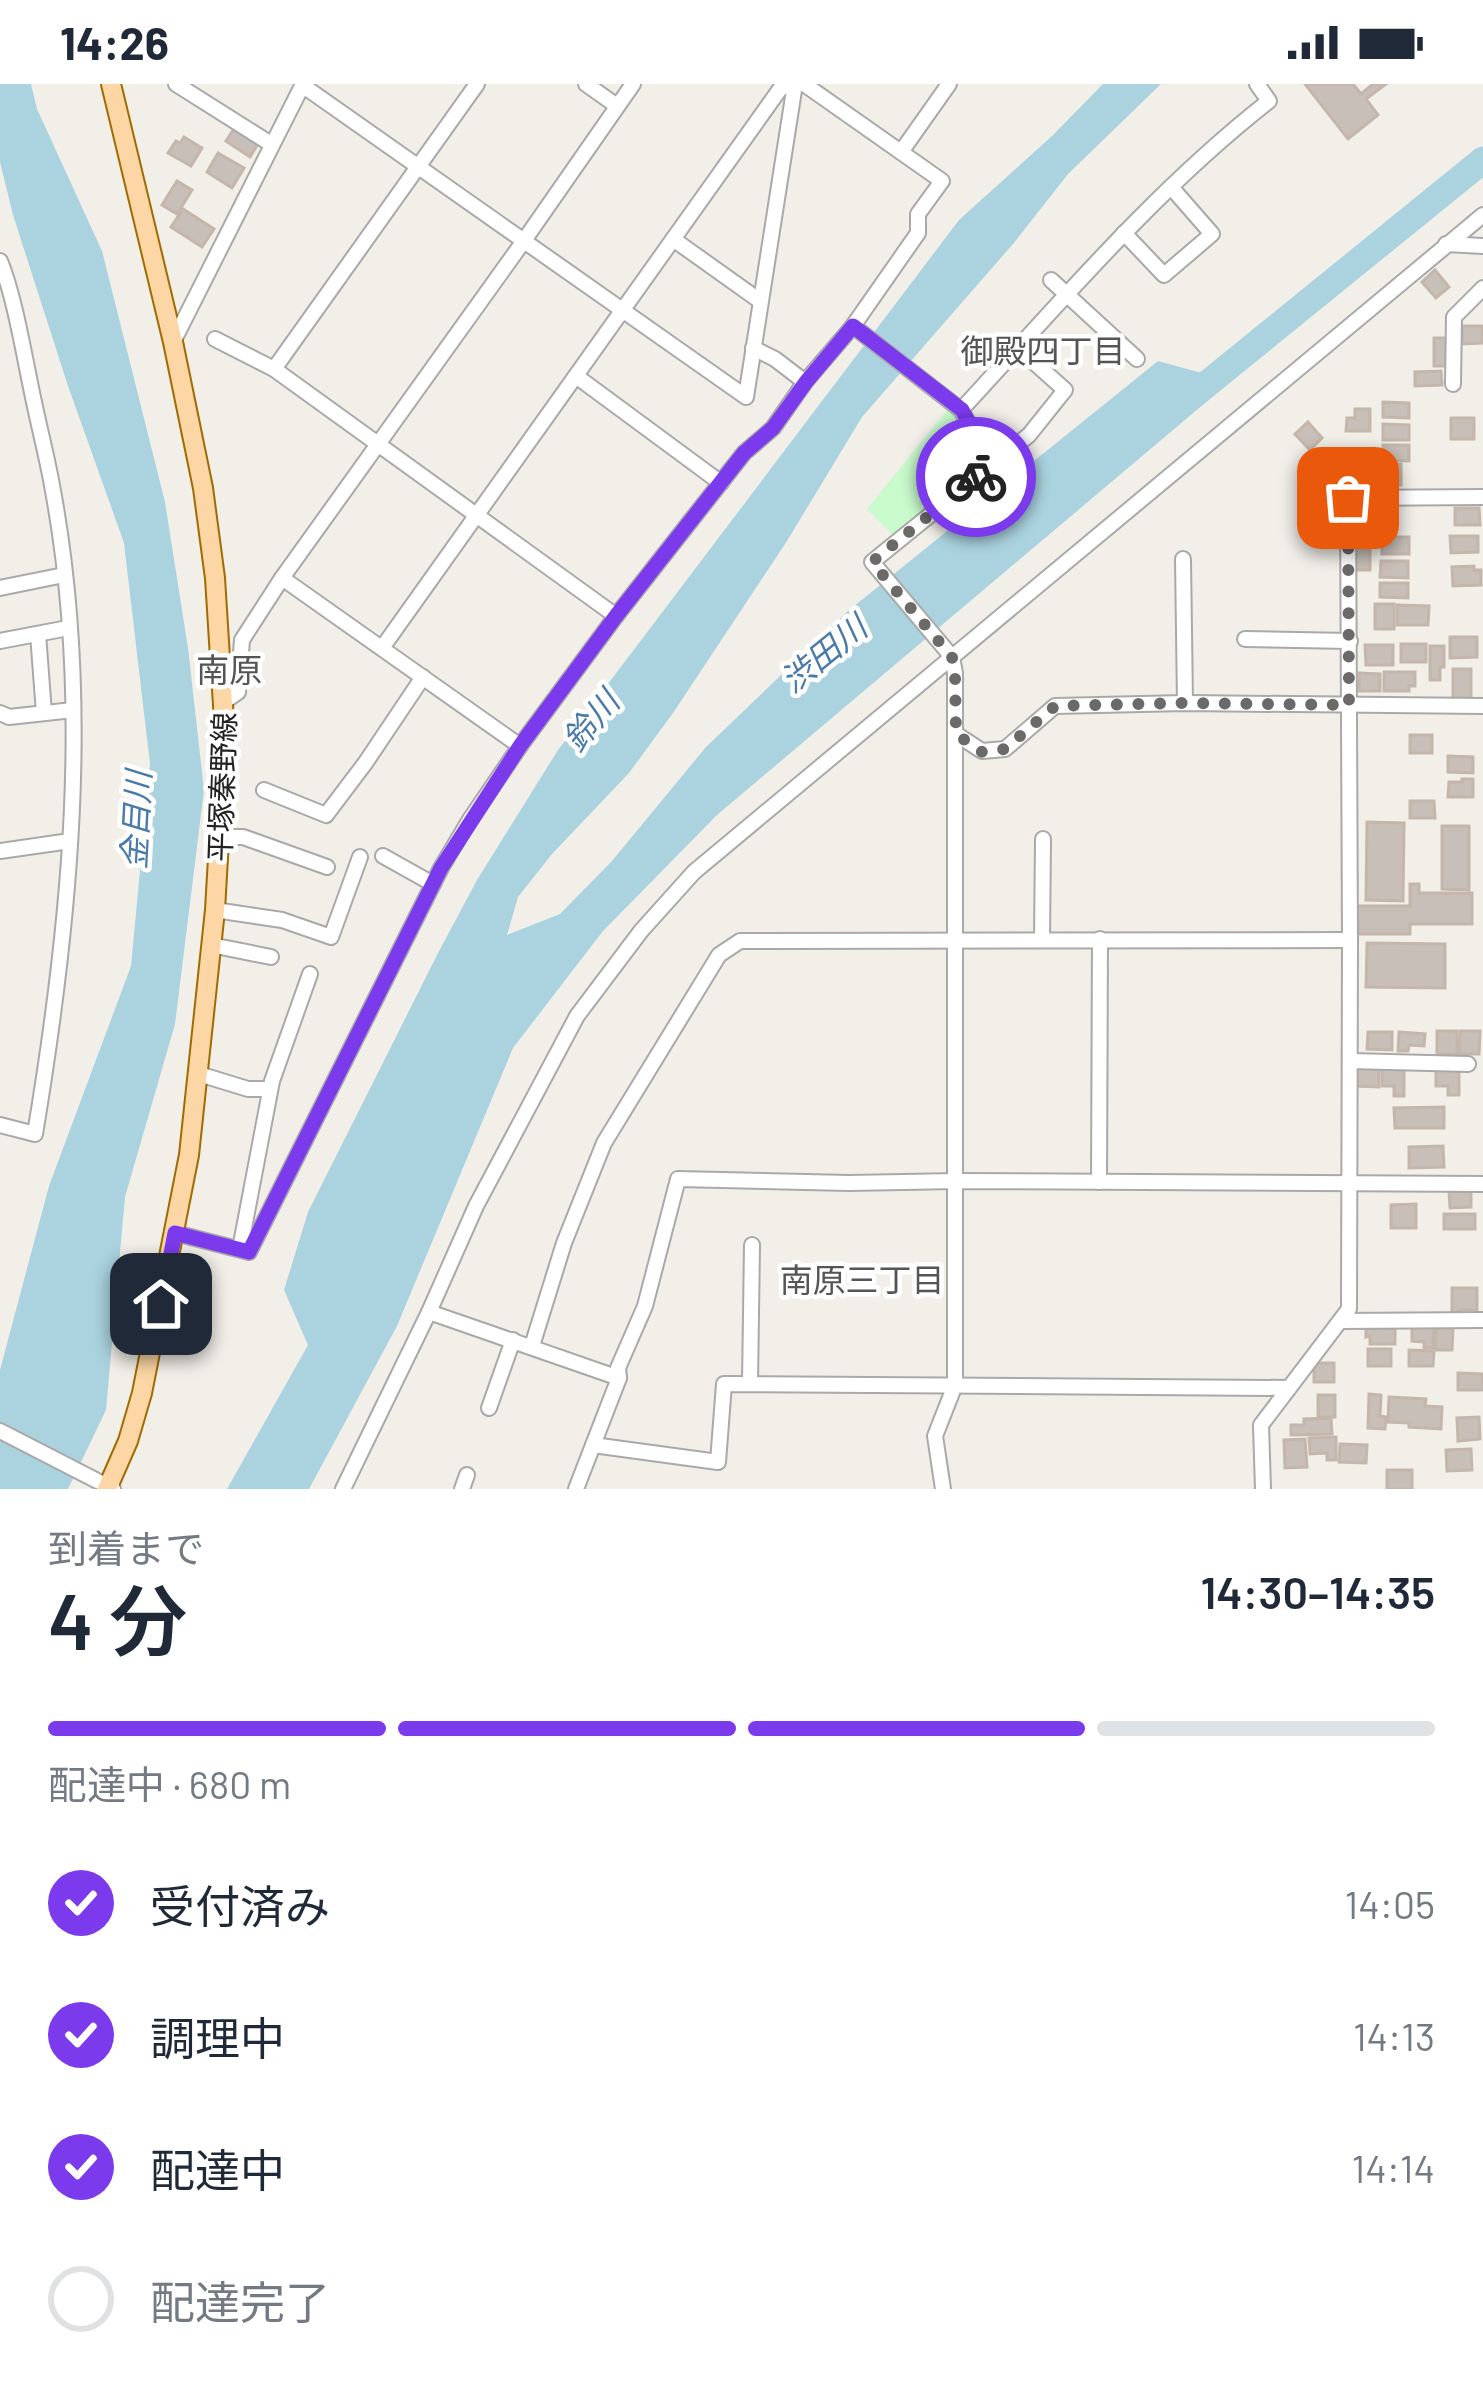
<!DOCTYPE html>
<html lang="ja">
<meta charset="utf-8">
<style>
:root{--surface:#fff;--page:#f2f2f3;--text:#1f2937;--muted:#747a83;--line:#e0e1e3;--accent:#7c3aed}
body{margin:0;font-family:Barlow,"Noto Sans JP",sans-serif;background:var(--page);color:var(--text);height:100vh;display:flex;flex-direction:column;font-size:45px;white-space:nowrap}
*{box-sizing:border-box;margin:0}
p{font-size:39px;color:var(--muted)}
.icon{flex:none;width:66px;height:66px;fill:none;stroke:currentColor;stroke-width:2;stroke-linecap:round;stroke-linejoin:round}
.map{position:relative;height:1405px;overflow:hidden}
.details{display:flex;flex-direction:column;background:var(--surface);flex:1}
.details>*{flex:none}
.pin{position:absolute;display:grid;place-items:center;width:102px;height:102px;color:#fff;margin:-51px;border-radius:24px;box-shadow:0 6px 18px #0006}
.courier{position:absolute;display:grid;place-items:center;width:120px;height:120px;margin:-60px;border:9px solid #7c3aed;border-radius:50%;background:#fff;color:#222;box-shadow:0 3px 15px #0007}
.overview em{font-style:normal;font-weight:600}
.overview div{display:flex;flex-direction:column-reverse}
.overview{display:flex;align-items:center;justify-content:space-between;height:204px;padding:0 48px}
h1{font-size:78px;font-weight:600;line-height:90px}
.bar{display:grid;grid-template-columns:repeat(4,1fr);gap:18px 12px;align-content:center;height:144px;padding:0 48px}
.bar i{height:15px;border-radius:9px;background:var(--line)}
.bar .current{background:var(--accent)}
.bar p{grid-column:span 4}
ol{padding:0 48px;list-style:none}
li{display:flex;align-items:center;gap:36px;height:132px}
li p{margin-inline-start:auto}
li .icon{padding:12px;border-radius:50%;background:var(--accent);color:#fff;stroke-width:4}
li:last-child{color:var(--muted)}
li i{width:66px;height:66px;border:6px solid var(--line);border-radius:50%}
.status{display:flex;justify-content:space-between;align-items:center;height:84px;padding:0 60px;background:var(--surface);direction:ltr}
.status svg{height:33px;fill:currentColor}
.map>svg:first-child{display:block}
.park{fill:#c8facc}
.water{fill:#aad3df}
.lines{fill:none;stroke-linecap:round;stroke-linejoin:round}
.river{stroke:#aad3df;stroke-width:27}
.building{fill:#c7bfb8;stroke:#c4b6ab;stroke-width:3}
.minor-casing{stroke:#a9a9a9;stroke-width:18}
.major-casing{stroke:#a06b00;stroke-width:22}
.minor{stroke:#fff;stroke-width:14}
.major{stroke:#fcd6a4;stroke-width:18}
.done{stroke:#6b6a68;stroke-width:12;stroke-dasharray:0 21.6}
.route{stroke:#7c3aed;stroke-width:15}
.labels{text-anchor:middle;dominant-baseline:central;stroke-width:9;stroke-linejoin:round;paint-order:stroke}
.street-label{font-size:30px;fill:#222;stroke:#fff}
.neighbourhood-label{font-size:33px;fill:#555;stroke:#fff}
.water-label{font-size:33px;font-style:italic;fill:#4a7aab;stroke:#fff}
</style>
<div class="status"><b>14:26</b><svg viewBox="0 0 49 12"><path d="M0 12V9h3v3zM5 12V6h3v6zM10 12V3h3v9zM15 12V0h3v12zM26 1h20v11H26zM47 4h2v5h-2z"/></svg></div>
<div class="map">
<svg width="1483" height="1405" viewBox="0 0 1483 1405">
<rect width="100%" height="100%" fill="#f2efe9"/>
<path class="park" d="M949 324 964 339 982 380 894 452 867 425Z"/>
<g class="water">
<path d="M0 0H31L37 25 102 167 165 418 188 564 204 706 175 940 125 1113 106 1326 68 1405H0V1286L49 1102 131 882 150 680 124 459 68 302 13 131 0 78Z"/>
<path d="M1103 0H1161L1068 90 1013 160 862 333 787 457 673 629 629 689 552 770 518 813 507 851 560 830 612 777 706 663 848 527 1158 277 1231 297 717 731 603 847 513 964 397 1242 309 1405H227L308 1261 284 1206 308 1128 437 871 477 796 558 666 959 136 1052 52Z"/>
</g>
<g class="lines">
<path class="river" d="M1191 313 1483 76"/>
</g>
<g class="building">
<path d="M1305 0H1353L1361 10 1373 0H1386L1366 15 1378 31 1348 55Z"/>
<path d="M235 43 259 58 250 73 226 57Z"/>
<path d="M184 53 202 64 191 82 168 69 176 57 180 59Z"/>
<path d="M218 69 244 84 232 104 207 88Z"/>
<path d="M177 97 192 106 177 130 162 121Z"/>
<path d="M183 125 214 145 202 163 171 143Z"/>
<path d="M1435 186 1449 203 1436 214 1422 198Z"/>
<path d="M1462 242H1483V259L1462 260Z"/>
<rect x="1434" y="254" width="15" height="28"/>
<path d="M1441 287 1442 301 1415 302V288Z"/>
<path d="M1383 318 1409 319V334L1383 333Z"/>
<path d="M1355 325H1370V347H1346L1347 334H1355Z"/>
<rect x="1451" y="334" width="23" height="21"/>
<path d="M1308 338 1322 354 1310 366 1295 350Z"/>
<path d="M1383 340 1409 341V356H1383Z"/>
<path d="M1383 361H1409V377L1383 376Z"/>
<path d="M1379 380H1401V401H1387V395H1380Z"/>
<path d="M1455 424H1479L1480 441H1455Z"/>
<path d="M1450 452H1478V468L1451 469Z"/>
<path d="M1386 453H1409V470H1382V457L1386 458Z"/>
<rect x="1355" y="460" width="15" height="26"/>
<path d="M1381 477H1408V494L1380 493Z"/>
<path d="M1474 482V486H1481V501L1453 502 1452 483Z"/>
<path d="M1380 499H1408V514L1380 513Z"/>
<rect x="1375" y="520" width="19" height="25"/>
<path d="M1397 521 1429 522 1428 541H1397Z"/>
<path d="M1450 553H1477V573L1450 574Z"/>
<rect x="1401" y="560" width="25" height="18"/>
<path d="M1365 561H1393V581H1366Z"/>
<path d="M1430 562H1444V583H1440V596H1430Z"/>
<rect x="1453" y="585" width="18" height="29"/>
<path d="M1384 588H1415V602H1409V607H1384Z"/>
<path d="M1359 589 1380 590V607H1359Z"/>
<rect x="1410" y="651" width="22" height="18"/>
<path d="M1448 672 1473 673V689L1448 688Z"/>
<path d="M1462 695H1473V713H1448L1449 698H1462Z"/>
<path d="M1410 717H1434L1435 734H1410Z"/>
<path d="M1367 738 1404 739 1403 817 1366 816Z"/>
<path d="M1442 742H1469V806L1442 805Z"/>
<path d="M1410 800H1419V809H1472V840H1410V850H1358L1357 822H1410Z"/>
<path d="M1367 859 1445 860V904L1366 903Z"/>
<rect x="1437" y="947" width="20" height="23"/>
<path d="M1460 947H1480L1479 970H1459Z"/>
<path d="M1368 948H1392V966L1367 965Z"/>
<path d="M1399 948 1425 950 1424 962 1409 961 1408 967H1398Z"/>
<path d="M1356 983 1379 984V1003L1355 1002Z"/>
<path d="M1382 984H1404V1012H1394V1002H1382Z"/>
<path d="M1436 984H1459V1011H1448V1002H1436Z"/>
<path d="M1444 1023V1044H1395L1394 1024Z"/>
<path d="M1443 1062 1444 1083 1409 1084V1063Z"/>
<path d="M1471 1106V1123L1450 1124 1449 1107Z"/>
<path d="M1416 1120V1144H1391V1121Z"/>
<rect x="1444" y="1130" width="31" height="15"/>
<path d="M1452 1204H1477V1226H1459V1232H1452Z"/>
<path d="M1366 1243H1395V1260H1370V1252L1366 1253Z"/>
<path d="M1412 1243H1434L1433 1264H1424V1258L1412 1257Z"/>
<path d="M1436 1244H1453L1452 1266H1435Z"/>
<rect x="1368" y="1265" width="23" height="17"/>
<path d="M1409 1266 1434 1267 1433 1282H1409Z"/>
<rect x="1314" y="1279" width="20" height="19"/>
<path d="M1458 1289 1483 1290V1306H1458Z"/>
<path d="M1369 1310 1381 1311 1380 1332 1386 1333 1385 1345 1368 1344Z"/>
<rect x="1318" y="1311" width="17" height="22"/>
<path d="M1389 1313 1426 1315 1425 1322 1442 1323 1441 1345 1409 1343V1339L1388 1338Z"/>
<path d="M1479 1333 1480 1355 1458 1357 1457 1334Z"/>
<path d="M1331 1334 1332 1350 1291 1351V1341H1304V1335Z"/>
<path d="M1336 1353V1376H1327V1369L1310 1370 1309 1354Z"/>
<path d="M1305 1355 1307 1383 1285 1384 1284 1356Z"/>
<path d="M1340 1360 1367 1361 1366 1379 1339 1378Z"/>
<path d="M1471 1365 1472 1386 1447 1387 1446 1366Z"/>
<rect x="1387" y="1386" width="25" height="19"/>
</g>
<g class="lines">
<g class="minor-casing">
<g id="minor">
<path d="M176 0 271 60"/>
<path d="M586 0 617 22"/>
<path d="M804 0 942 97 918 130V149L853 242 961 326 991 380"/>
<path d="M302 1 746 313 795 0"/>
<path d="M901 68 949 0"/>
<path d="M1124 149 1164 191 1212 150 1171 103"/>
<path d="M673 155 760 217"/>
<path d="M1446 160 1483 162"/>
<path d="M0 177C15 213 25 277 34 318 40 347 48 377 53 407 92 619 70 840 35 1050L0 1041"/>
<path d="M1051 196 1137 275"/>
<path d="M215 255 274 285 616 532"/>
<path d="M173 258 303 0"/>
<path d="M753 264 775 275 805 298"/>
<path d="M274 285 477 0"/>
<path d="M576 292 721 399"/>
<path d="M1453 300 1454 233 1483 204"/>
<path d="M961 326C1060 219 1154 107 1269 17L1257 0"/>
<path d="M1183 475 1185 619"/>
<path d="M282 494 520 662"/>
<path d="M0 504 64 491"/>
<path d="M38 550 44 629"/>
<path d="M1245 555 1350 557"/>
<path d="M0 557 68 544"/>
<path d="M382 564 780 5 788 0"/>
<path d="M225 617 238 608 242 556 282 494 523 158 633 0"/>
<path d="M0 629 9 633 73 626"/>
<path d="M956 650 982 667 1005 665 1055 622 1185 619 1483 622"/>
<path d="M264 706 326 731 366 678 423 593"/>
<path d="M221 753H243L327 783"/>
<path d="M0 767 70 757"/>
<path d="M383 772 433 800"/>
<path d="M215 826 282 836 331 853 360 773"/>
<path d="M1042 855 1043 755"/>
<path d="M211 861 271 873"/>
<path d="M1350 977 1468 980"/>
<path d="M199 990 248 1005H270"/>
<path d="M1099 1098 1100 855"/>
<path d="M175 1149 249 1168 441 784 469 737 520 662 616 532 744 369 773 344 805 298 853 242"/>
<path d="M240 1165 272 997 310 890"/>
<path d="M429 1228 619 1294"/>
<path d="M1341 1237 1483 1236"/>
<path d="M532 1262 564 1159 604 1059 719 871 740 857 1350 856"/>
<path d="M750 1300 752 1161"/>
<path d="M489 1324 513 1256"/>
<path d="M0 1347 113 1405"/>
<path d="M593 1361 718 1378 724 1300 1289 1304"/>
<path d="M343 1405 429 1228 476 1122 577 932 641 847 694 788 1483 131"/>
<path d="M462 1405 467 1391"/>
<path d="M576 1405 619 1294 618 1284 645 1222 678 1095 849 1099 957 1097 1483 1100"/>
<path d="M943 1405 935 1352 955 1301V589L952 573 872 478 1029 351 1065 306 1018 264"/>
<path d="M1263 1405 1261 1341 1349 1225 1350 856 1348 414 1483 413"/>
</g>
</g>
<g class="major-casing">
<path id="major" d="M107 1405 128 1357 142 1309 189 1071 215 826 225 653 215 494 203 404 173 258 111 0"/>
</g>
<use href="#minor" class="minor"/>
<use href="#major" class="major"/>
</g>
<g class="lines">
<path class="done" d="M976 393 872 478 952 573 955 589 956 650 982 668 1005 665 1055 622 1185 619 1349 621 1348 414"/>
<path class="route" d="M161 1220 175 1149 249 1168 441 784 520 662 616 532 744 369 773 344 806 298 853 242 962 326 991 380 976 393"/>
</g>
<g class="labels">
<g class="street-label">
<text transform="translate(221 703) rotate(-88)">平塚秦野線</text>
</g>
<g class="neighbourhood-label">
<text x="1043" y="266">御殿四丁目</text>
<text x="229" y="585">南原</text>
<text x="862" y="1195">南原三丁目</text>
</g>
<g class="water-label">
<text transform="translate(823 569) rotate(-39)">渋田川</text>
<text transform="translate(590 636) rotate(-50)">鈴川</text>
<text transform="translate(135 736) rotate(-87)">金目川</text>
</g>
</g>
</svg>
<div class="pin" style="left:1348px;top:414px;background:#ea580c"><svg class="icon" aria-label="bag" viewBox="0 0 24 24"><path d="M5 8h14l-1 12H6zM9 8a3 3 0 0 1 6 0"/></svg></div>
<div class="pin" style="left:161px;top:1220px;background:#1f2937"><svg class="icon" aria-label="home" viewBox="0 0 24 24"><path d="M3 11l9-7 9 7M6 9v11h12V9"/></svg></div>
<div class="courier" style="left:976px;top:393px"><svg class="icon" aria-label="bike" viewBox="0 0 24 24"><circle cx="6" cy="16" r="4"/><circle cx="18" cy="16" r="4"/><path d="M6 16l4-8h5l3 8M10 8l3 8H6M13 5h3"/></svg></div>
</div>
<section class="details">
<div class="overview"><div><h1>4 分</h1><p>到着まで</p></div><em>14:30–14:35</em></div>
<div class="bar"><i class="current"></i><i class="current"></i><i class="current"></i><i></i><p>配達中 · 680 m</p></div>
<ol>
<li><svg class="icon" aria-label="check" viewBox="0 0 24 24"><path d="M5 12l5 5 9-10"/></svg>受付済み<p>14:05</p></li>
<li><svg class="icon" aria-label="check" viewBox="0 0 24 24"><path d="M5 12l5 5 9-10"/></svg>調理中<p>14:13</p></li>
<li><svg class="icon" aria-label="check" viewBox="0 0 24 24"><path d="M5 12l5 5 9-10"/></svg>配達中<p>14:14</p></li>
<li><i></i>配達完了</li>
</ol>
</section>
